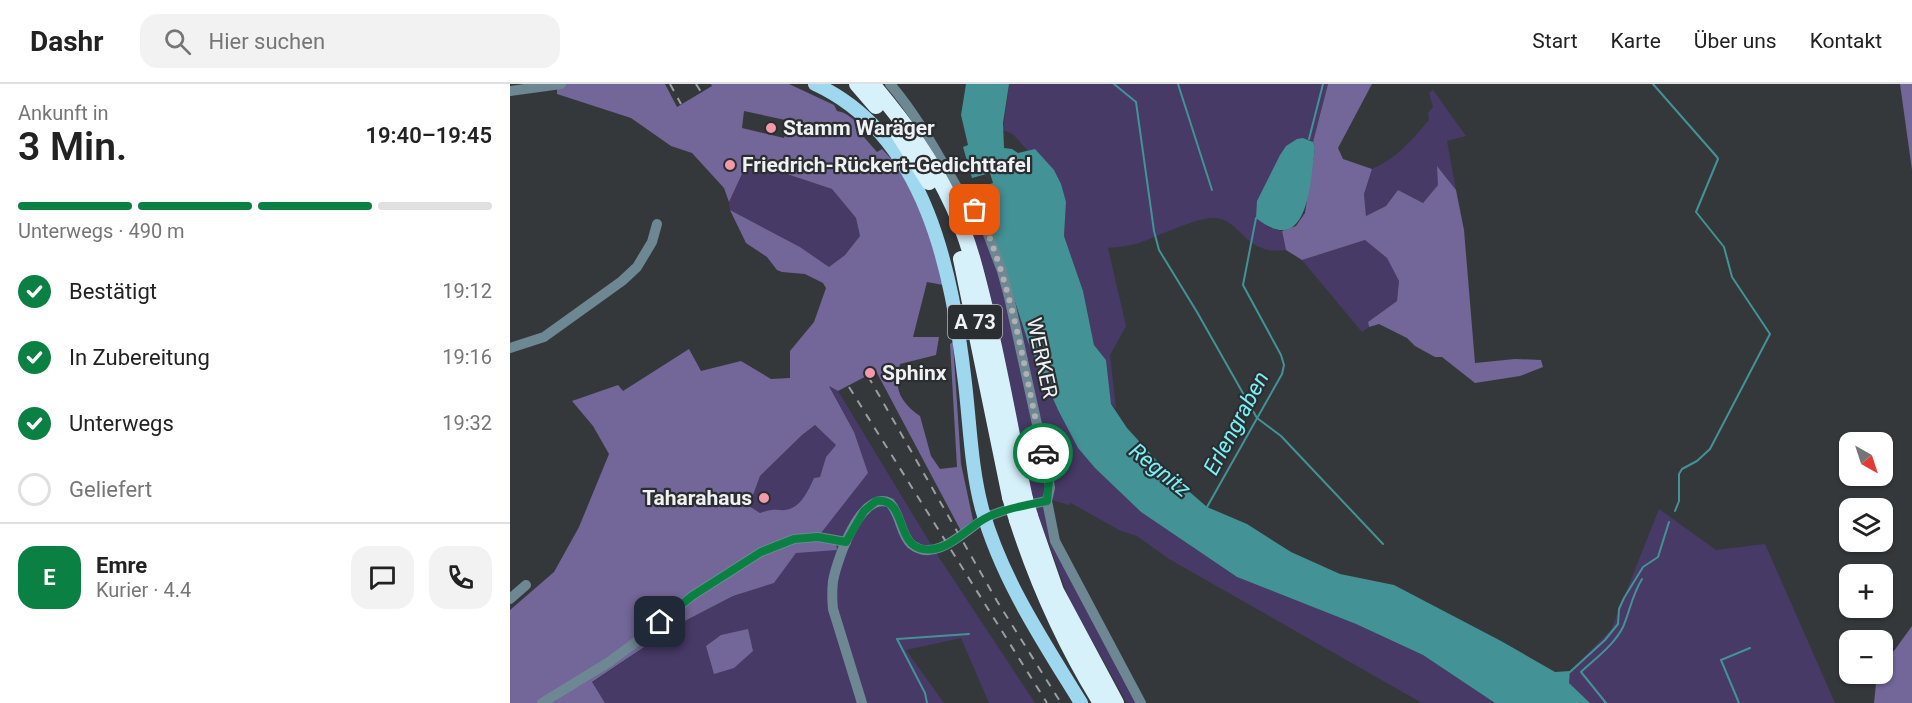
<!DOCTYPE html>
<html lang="de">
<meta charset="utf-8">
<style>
:root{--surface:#fff;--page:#f2f2f2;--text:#222;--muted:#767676;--line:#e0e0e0;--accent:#0b8043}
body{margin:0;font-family:Roboto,sans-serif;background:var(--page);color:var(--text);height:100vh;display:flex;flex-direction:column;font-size:22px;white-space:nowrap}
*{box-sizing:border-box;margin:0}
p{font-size:20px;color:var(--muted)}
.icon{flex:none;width:33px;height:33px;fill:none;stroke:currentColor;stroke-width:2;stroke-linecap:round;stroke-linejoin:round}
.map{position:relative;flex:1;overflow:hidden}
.details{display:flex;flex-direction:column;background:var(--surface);width:510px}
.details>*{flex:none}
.needle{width:39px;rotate:141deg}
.buttons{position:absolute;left:1329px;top:348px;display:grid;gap:12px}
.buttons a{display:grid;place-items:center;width:54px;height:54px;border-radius:12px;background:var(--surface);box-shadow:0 2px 4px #0004;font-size:30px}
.pin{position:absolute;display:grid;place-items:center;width:51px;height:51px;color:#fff;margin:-26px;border-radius:12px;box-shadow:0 3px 9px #0006}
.courier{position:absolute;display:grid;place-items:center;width:60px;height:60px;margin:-30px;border:4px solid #0b8043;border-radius:50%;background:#fff;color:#222;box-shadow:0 2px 8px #0007}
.headline em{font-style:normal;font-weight:600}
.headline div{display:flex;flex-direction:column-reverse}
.headline{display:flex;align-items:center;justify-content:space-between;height:102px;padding:0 18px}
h1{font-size:39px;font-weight:600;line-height:45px}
.bar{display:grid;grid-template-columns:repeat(4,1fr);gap:9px 6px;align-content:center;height:72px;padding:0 18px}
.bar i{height:8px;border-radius:4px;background:var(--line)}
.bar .current{background:var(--accent)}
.bar p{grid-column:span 4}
.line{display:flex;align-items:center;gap:15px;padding:0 18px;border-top:2px solid var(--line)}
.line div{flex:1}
.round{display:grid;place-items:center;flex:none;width:63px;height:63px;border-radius:18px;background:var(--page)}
ol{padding:0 18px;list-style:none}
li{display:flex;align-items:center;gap:18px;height:66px}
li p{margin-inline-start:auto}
li .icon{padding:6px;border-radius:50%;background:var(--accent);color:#fff;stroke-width:4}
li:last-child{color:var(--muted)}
li i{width:33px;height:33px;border:3px solid var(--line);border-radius:50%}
header{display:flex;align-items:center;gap:36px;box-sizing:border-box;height:84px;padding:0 30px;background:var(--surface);border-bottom:2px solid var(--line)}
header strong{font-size:28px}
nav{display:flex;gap:33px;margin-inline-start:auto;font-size:21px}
.search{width:420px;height:54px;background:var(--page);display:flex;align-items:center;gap:15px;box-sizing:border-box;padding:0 21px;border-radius:18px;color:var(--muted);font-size:22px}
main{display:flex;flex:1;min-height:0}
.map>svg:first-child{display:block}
.green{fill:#473a66}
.forest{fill:#736698;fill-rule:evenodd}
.water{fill:#439296}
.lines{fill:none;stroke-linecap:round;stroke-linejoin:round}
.stream{stroke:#439296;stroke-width:2}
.minor{stroke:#6d8893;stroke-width:10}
.major{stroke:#9fd8ee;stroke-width:14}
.highway{stroke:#d7f1fb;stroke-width:16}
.rail{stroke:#9b9ea0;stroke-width:2;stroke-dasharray:8 8;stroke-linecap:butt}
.highway-bridge{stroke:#d7f1fb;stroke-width:16}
.done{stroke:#aeb0b3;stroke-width:6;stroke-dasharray:0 10.8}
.route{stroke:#0b8043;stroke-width:8}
.poi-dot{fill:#f39aaa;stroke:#2b2e31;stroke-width:2}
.labels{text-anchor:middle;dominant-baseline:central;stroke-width:4.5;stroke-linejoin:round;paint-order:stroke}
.shield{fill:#2b2e31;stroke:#b4b6b9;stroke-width:1.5}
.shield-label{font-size:20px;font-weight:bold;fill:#eff1f3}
.poi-label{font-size:21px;font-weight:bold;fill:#eff1f3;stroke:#2b2e31;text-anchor:start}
.street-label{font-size:21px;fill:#eff1f3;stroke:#2b2e31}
.water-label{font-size:22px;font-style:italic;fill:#7af1f7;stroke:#2b2e31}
</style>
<header>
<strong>Dashr</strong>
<div class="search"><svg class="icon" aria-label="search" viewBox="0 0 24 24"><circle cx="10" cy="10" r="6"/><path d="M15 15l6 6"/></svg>Hier suchen</div>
<nav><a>Start</a><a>Karte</a><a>Über uns</a><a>Kontakt</a></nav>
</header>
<main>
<section class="details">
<div class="headline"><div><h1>3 Min.</h1><p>Ankunft in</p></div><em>19:40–19:45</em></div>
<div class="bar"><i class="current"></i><i class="current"></i><i class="current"></i><i></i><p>Unterwegs · 490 m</p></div>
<ol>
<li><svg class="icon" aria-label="check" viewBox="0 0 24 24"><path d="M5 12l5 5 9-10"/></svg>Bestätigt<p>19:12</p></li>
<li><svg class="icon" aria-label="check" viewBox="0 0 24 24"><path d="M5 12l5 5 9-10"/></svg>In Zubereitung<p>19:16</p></li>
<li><svg class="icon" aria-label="check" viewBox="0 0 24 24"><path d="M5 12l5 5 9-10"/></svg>Unterwegs<p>19:32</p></li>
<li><i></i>Geliefert</li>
</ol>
<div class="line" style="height:108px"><b class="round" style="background:var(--accent);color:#fff">E</b><div><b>Emre</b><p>Kurier · 4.4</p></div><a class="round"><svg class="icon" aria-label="chat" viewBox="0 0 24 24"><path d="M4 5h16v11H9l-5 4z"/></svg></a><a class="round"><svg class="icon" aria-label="phone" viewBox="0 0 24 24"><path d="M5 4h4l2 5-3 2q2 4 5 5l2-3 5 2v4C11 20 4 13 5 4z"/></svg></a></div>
</section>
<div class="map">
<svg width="1402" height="619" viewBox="0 0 1402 619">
<rect width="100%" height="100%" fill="#35383b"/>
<g class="green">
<path d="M499 0H818L803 58 799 55 770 71 747 117 757 143 772 147 776 166C735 172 732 137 706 134 688 132 646 154 626 160 617 162 607 163 598 164L616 242 600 271 606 324 601 320 596 276 584 261 573 207 554 152 556 118 525 65 518 67 503 50 493 46Z"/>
<path d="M923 6 956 52 937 57 946 106 928 83V101L913 119 888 106 876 122 856 132 854 110 862 85C886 75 902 56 919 36L918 29 923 23 919 9Z"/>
<path d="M238 77 322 105 346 134 350 152 335 171 319 183 290 163 220 126 219 118Z"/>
<path d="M476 134 518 258 548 326 568 364 585 384 631 428 727 493 846 540 913 571 985 619H912L659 475 627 452 609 446 561 419 559 421 542 416 548 456 634 619H617L560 517 523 418 476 192 460 141Z"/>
<path d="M855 156 877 174 889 197 887 217 858 238 859 243 852 248 792 176Z"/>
<path d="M319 301 328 307 428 472 525 619H479L451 554 396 566 434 619H95L82 599 167 541 223 512 264 499 286 469 311 449 344 348Z"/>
<path d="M305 341 326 361 316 373 310 393 304 394C297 409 289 428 269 426 261 426 258 426 250 429L239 422 250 392 292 351Z"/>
<path d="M1149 425 1206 466 1255 460 1325 619H1080L1058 599 1060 587 1101 546Z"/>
</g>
<g class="forest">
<path d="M47 0H155L167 23 202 2 201 0H279L324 21 327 27C339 29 348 39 356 48L352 51 367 68 372 65C405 98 422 156 433 201L417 198 403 253H429L426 271 390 280C383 304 390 318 410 332L421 372 430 385 447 383 440 260 443 258 451 380 463 436 451 447 366 287 328 307 319 302 344 348 358 389 311 449 326 459 327 466 286 469 264 499 223 512 167 541 82 598 95 619H0V526L44 488 69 443 99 370 83 342 62 317 108 301 113 307 179 265 191 287 231 277 261 295 280 294V267L304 238 316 204 313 199 295 190 272 188 267 186 257 173 236 159 220 126 290 163 319 183 335 171 350 152 346 134 322 105 238 77 219 118 214 104 182 69 161 62 121 34 47 10ZM234 27 280 37 274 54 232 44ZM305 341 326 361 316 373 310 393 304 394C297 409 289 428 269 426 261 425 258 426 250 429L239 422 250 392 292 351Z"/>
<path d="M818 0H862L828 64 833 75 862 85 854 110 856 132 876 122 888 106 913 119 928 101 927 82 946 106 954 146 965 279 1005 275 1031 276 1033 283 1010 292 965 299 932 273H925L905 262 897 254 869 240 859 243 858 238 887 217 889 197 877 174 855 156 792 176 776 166 772 147 786 142 795 129 805 64 803 58Z"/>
<path d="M1390 0H1402V86Z"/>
<path d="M1402 542V619H1364L1367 590H1372L1373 582Z"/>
<path d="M238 545 243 567 224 584 204 590 196 562 211 551Z"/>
</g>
<g class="water">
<path d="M456 0H499L493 39 494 64 502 65 508 69 525 65 544 86 551 100 556 118 554 152 573 207 584 261 596 276 601 320 617 344 659 390 697 423 737 440 781 468 830 490 884 501 991 557 1045 588 1060 587 1059 599 1080 619H985L913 571 846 540 727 493 631 428 585 384 568 364 548 326 518 258 491 174 465 105 483 99 480 89 462 94 453 63 458 61 451 31Z"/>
<path d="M793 54 803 58 805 64C800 98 799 176 746 134L747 117 770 71 776 62 787 55Z"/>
</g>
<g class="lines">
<g class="stream">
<path d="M604 0 626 18 644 147 649 166 687 228 747 334 771 352 873 460"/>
<path d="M668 0 702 106"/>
<path d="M1143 0 1207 73 1208 75 1186 128 1214 163 1222 193 1260 250 1200 365 1187 377 1172 385 1169 390V417L1165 427"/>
<path d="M799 55 813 0"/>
<path d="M697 423 772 290 774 281 771 271 733 201 746 134"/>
<path d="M1060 588 1095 556 1108 540 1109 525 1114 514 1133 483 1148 473 1159 438"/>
<path d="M417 619 415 609 387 555 459 550"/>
<path d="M1096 619 1071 588C1086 574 1104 561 1113 543 1120 527 1122 511 1132 495"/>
<path d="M1229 619 1211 576 1240 564"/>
</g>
<g class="minor">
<path d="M380 0C410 35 429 73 452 112 458 122 467 127 473 137L492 187 499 213 538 390 540 404 537 417 545 457 631 619"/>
<path d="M0 7 51 0"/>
<path d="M0 264 34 253 112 197 127 183 142 158 147 140"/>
<path d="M0 515 16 501"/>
<path d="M32 619 99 578 134 552 182 512 251 468 284 455 308 453 336 458"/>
<path d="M352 619 323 525C322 516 322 507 323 497 327 476 351 405 380 419 391 431 390 449 401 460 425 480 455 446 474 435 492 425 517 421 537 417"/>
</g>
<path class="major" d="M305 0C417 52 442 188 455 299 460 341 461 384 472 425 492 496 533 557 571 619"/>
<g class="highway">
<path d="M347 0 366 22"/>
<path d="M362 0C394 38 422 76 443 122 461 161 470 203 480 245 493 301 503 359 515 415"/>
<path d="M388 49 419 98"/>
<path d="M451 175 500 413"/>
<path d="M520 432 546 507 606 619"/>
<path d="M507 436C528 501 555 561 591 619"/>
</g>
<g class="rail">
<path d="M160 0 171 20"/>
<path d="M186 0 191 8"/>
<path d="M358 292 487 517 551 619"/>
<path d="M339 303 537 619"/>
</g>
<g class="highway-bridge">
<path d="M500 413 507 436"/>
<path d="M515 415 520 432"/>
</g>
</g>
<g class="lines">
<path class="done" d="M465 126C475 136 478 150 483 163 507 229 517 300 533 369"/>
<path class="route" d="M150 538 182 512 251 468 284 455 308 453 336 458 354 427 366 417C397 413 385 461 413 465 437 469 456 445 474 435 492 425 517 421 537 417L539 396 533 369"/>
</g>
<g class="poi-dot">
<circle cx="261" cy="44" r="6"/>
<circle cx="220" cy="81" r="6"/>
<circle cx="360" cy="289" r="6"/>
<circle cx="254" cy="414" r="6"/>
</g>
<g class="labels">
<rect class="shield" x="438" y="221" width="54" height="34" rx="4.5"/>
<g class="shield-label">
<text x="465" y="238">A 73</text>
</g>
<g class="poi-label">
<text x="273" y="44">Stamm Waräger</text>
<text x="232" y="81">Friedrich-Rückert-Gedichttafel</text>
<text x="372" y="289">Sphinx</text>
<text x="242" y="414" text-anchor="end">Taharahaus</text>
</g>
<g class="street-label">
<text transform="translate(532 274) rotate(78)">WERKER</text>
</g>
<g class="water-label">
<text transform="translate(726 339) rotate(-62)">Erlengraben</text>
<text transform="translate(650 386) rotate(39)">Regnitz</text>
</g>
</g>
</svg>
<div class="buttons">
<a><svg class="needle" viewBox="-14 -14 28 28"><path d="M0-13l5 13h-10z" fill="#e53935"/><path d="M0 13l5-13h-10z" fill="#767676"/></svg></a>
<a><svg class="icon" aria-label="layers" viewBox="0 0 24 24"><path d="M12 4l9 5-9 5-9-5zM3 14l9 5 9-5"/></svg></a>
<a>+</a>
<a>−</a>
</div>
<div class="pin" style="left:465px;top:126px;background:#ea580c"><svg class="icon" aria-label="bag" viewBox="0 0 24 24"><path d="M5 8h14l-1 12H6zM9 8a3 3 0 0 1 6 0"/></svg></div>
<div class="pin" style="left:150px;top:538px;background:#1f2937"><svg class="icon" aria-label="home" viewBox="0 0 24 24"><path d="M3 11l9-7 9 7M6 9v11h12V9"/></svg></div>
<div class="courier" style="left:533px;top:369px"><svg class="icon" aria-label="car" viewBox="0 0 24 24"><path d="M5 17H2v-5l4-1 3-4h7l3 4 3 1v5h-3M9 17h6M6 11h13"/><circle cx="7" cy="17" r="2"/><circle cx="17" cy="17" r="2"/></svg></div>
</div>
</main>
